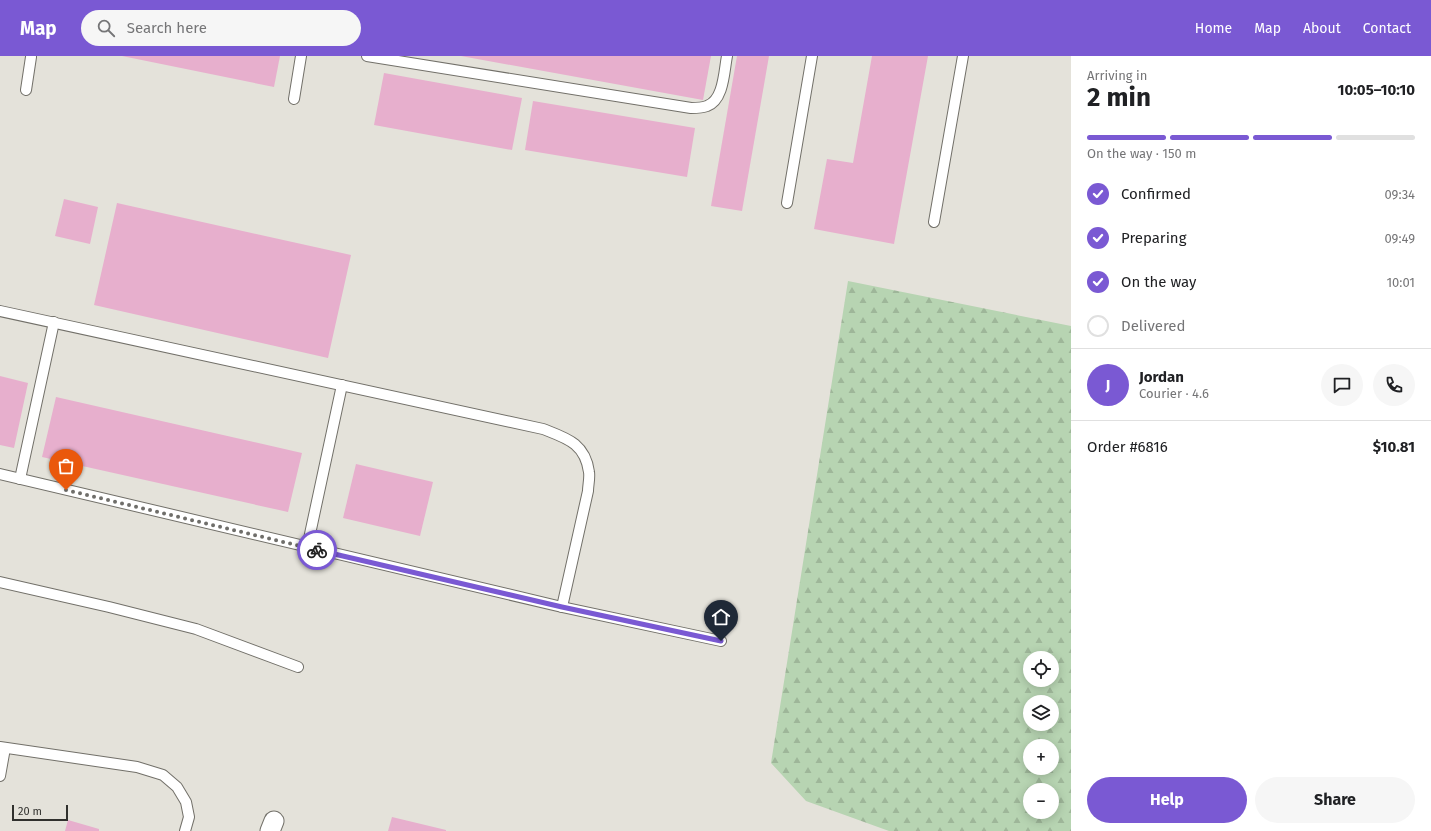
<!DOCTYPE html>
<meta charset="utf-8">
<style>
:root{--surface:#fff;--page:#f6f6f6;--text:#202124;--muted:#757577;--line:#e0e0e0;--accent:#7a59d3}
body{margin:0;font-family:"Fira Sans",sans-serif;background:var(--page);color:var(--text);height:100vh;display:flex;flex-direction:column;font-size:15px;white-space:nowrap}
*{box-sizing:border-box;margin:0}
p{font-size:13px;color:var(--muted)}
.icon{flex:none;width:22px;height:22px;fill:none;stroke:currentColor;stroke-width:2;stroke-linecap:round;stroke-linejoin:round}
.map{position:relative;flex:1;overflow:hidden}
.panel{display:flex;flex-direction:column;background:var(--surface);width:360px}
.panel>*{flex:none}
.buttons{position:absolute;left:1023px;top:595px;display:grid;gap:8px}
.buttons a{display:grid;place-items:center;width:36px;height:36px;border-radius:50%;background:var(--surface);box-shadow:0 2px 10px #0003;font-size:20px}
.scale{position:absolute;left:12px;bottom:10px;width:56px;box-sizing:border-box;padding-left:4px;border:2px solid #30302d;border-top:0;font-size:11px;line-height:14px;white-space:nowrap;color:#30302d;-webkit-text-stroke:3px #e4e2da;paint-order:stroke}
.pin{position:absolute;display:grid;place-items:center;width:34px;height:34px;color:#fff;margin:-41px -17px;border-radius:50% 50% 50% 0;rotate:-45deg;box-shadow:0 0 4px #0007}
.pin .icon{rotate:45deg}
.courier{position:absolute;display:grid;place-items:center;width:40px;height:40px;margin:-20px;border:3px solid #7a59d3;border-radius:50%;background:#fff;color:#222;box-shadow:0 1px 5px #0007}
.headline em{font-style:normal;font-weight:700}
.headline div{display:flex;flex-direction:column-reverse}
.headline{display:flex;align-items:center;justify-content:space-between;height:68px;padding:0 16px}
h1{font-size:26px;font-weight:700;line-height:30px}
.bar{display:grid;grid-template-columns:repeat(4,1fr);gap:6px 4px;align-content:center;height:48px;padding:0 16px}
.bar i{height:5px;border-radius:3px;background:var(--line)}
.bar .active{background:var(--accent)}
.bar p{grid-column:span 4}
.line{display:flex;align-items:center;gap:10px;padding:0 16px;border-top:1px solid var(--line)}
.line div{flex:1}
.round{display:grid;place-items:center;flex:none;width:42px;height:42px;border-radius:21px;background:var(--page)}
ol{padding:0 16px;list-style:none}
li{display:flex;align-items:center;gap:12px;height:44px}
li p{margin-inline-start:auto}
li .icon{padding:4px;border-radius:50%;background:var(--accent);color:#fff;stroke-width:4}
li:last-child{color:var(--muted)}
li i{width:22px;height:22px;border:2px solid var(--line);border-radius:50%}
.button{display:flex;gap:8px;margin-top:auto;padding:8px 16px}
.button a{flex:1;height:46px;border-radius:24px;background:var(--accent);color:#fff;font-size:16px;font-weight:700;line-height:46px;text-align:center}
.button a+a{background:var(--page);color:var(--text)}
header{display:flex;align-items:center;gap:24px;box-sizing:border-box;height:56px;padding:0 20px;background:var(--accent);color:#fff}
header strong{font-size:19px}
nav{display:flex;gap:22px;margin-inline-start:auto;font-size:14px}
.search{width:280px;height:36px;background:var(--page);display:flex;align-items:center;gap:10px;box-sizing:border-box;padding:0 14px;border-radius:22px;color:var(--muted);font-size:15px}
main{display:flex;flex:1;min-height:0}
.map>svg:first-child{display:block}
.forest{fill:url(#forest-firs);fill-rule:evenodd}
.building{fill:#e7afcd}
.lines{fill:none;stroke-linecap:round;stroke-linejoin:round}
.service-casing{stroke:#727069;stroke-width:12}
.minor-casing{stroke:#727069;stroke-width:21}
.service{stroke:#fff;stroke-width:10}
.minor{stroke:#fff;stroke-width:19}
.done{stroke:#6f6e6a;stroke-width:4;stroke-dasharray:0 7.2}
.route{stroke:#7a59d3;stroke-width:5}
</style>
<header>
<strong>Map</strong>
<div class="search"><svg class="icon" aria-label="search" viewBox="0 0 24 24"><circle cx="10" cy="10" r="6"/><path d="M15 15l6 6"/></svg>Search here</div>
<nav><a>Home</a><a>Map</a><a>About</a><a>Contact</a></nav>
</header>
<main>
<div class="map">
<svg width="1071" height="775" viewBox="0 0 1071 775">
<defs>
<pattern id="forest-firs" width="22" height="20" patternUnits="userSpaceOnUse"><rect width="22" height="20" fill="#b7d4b2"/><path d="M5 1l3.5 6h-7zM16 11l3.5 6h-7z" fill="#9eb699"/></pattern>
</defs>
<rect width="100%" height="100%" fill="#e4e2da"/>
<path class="forest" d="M848 225 1071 270V775H889L806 745 771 707ZM1030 602H1052V624H1030ZM1030 646H1052V668H1030ZM1030 690H1052V712H1030ZM1030 734H1052V756H1030Z"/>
<g class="building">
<path d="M122 0H280L274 31Z"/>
<path d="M461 0H711L703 44Z"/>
<path d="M737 0H769L742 155 711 150Z"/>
<path d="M872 0H928L894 188 814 173 827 103 853 107Z"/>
<path d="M384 17 522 42 512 94 374 69Z"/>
<path d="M533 45 695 72 687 121 525 94Z"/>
<path d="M64 143 98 151 90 188 55 180Z"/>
<path d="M117 147 351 199 328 302 94 249Z"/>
<path d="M0 320 28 327 14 392 0 389Z"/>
<path d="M56 341 302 397 288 456 42 401Z"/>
<path d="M356 408 433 426 420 480 343 462Z"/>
<path d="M392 761 446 774V775H388Z"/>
<path d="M68 764 99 773V775H65Z"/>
</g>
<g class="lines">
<g class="service-casing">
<g id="service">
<path d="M367 0 691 52C696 52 702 52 707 50 724 44 724 15 727 0"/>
<path d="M26 34 31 1"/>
<path d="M294 43 301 0"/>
<path d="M787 147 812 0"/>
<path d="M934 166 963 0"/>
<path d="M0 255 543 373C566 382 585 387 589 416 590 422 588 429 588 435L562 551"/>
<path d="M0 418 562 551 721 585"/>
<path d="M20 423 54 266"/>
<path d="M307 492 342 329"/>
<path d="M0 526 109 551 196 573 298 611"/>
<path d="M0 691 137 711 163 719 177 731 186 746 189 761 185 775"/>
<path d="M0 720 5 692"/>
</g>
</g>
<g class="minor-casing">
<path id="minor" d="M270 775 274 765"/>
</g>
<use href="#service" class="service"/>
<use href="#minor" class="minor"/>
</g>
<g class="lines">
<path class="done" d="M66 434 317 494"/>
<path class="route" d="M317 494 562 551 721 585"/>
</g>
</svg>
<div class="buttons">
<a><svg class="icon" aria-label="locate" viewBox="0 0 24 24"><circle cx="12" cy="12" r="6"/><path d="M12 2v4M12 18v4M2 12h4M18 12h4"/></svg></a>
<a><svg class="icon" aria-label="layers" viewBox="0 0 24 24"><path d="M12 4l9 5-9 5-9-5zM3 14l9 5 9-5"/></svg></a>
<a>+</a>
<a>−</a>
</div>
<div class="scale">20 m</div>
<div class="pin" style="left:66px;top:434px;background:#ea580c"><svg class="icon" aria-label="bag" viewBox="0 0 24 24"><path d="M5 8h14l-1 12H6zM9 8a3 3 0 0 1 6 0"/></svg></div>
<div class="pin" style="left:721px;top:585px;background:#1f2937"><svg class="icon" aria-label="home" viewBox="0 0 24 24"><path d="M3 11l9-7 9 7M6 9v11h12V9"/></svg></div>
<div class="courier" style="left:317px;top:494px"><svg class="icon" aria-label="bike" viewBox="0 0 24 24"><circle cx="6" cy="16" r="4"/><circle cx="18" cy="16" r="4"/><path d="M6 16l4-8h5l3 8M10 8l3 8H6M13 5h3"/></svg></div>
</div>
<section class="panel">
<div class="headline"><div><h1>2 min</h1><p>Arriving in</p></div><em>10:05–10:10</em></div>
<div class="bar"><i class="active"></i><i class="active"></i><i class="active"></i><i></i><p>On the way · 150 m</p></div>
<ol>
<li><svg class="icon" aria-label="check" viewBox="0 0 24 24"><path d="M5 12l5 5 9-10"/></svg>Confirmed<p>09:34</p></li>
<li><svg class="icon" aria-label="check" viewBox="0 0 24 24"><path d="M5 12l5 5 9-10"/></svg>Preparing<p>09:49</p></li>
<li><svg class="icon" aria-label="check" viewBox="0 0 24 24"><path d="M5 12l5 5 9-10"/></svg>On the way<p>10:01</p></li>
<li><i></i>Delivered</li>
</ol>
<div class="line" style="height:72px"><b class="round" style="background:var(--accent);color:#fff">J</b><div><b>Jordan</b><p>Courier · 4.6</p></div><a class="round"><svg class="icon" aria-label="chat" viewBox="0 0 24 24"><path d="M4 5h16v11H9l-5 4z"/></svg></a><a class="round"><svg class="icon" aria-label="phone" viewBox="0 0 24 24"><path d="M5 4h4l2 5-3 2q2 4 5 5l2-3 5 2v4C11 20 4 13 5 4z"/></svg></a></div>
<div class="line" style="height:52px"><div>Order #6816</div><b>$10.81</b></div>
<div class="button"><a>Help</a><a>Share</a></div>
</section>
</main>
